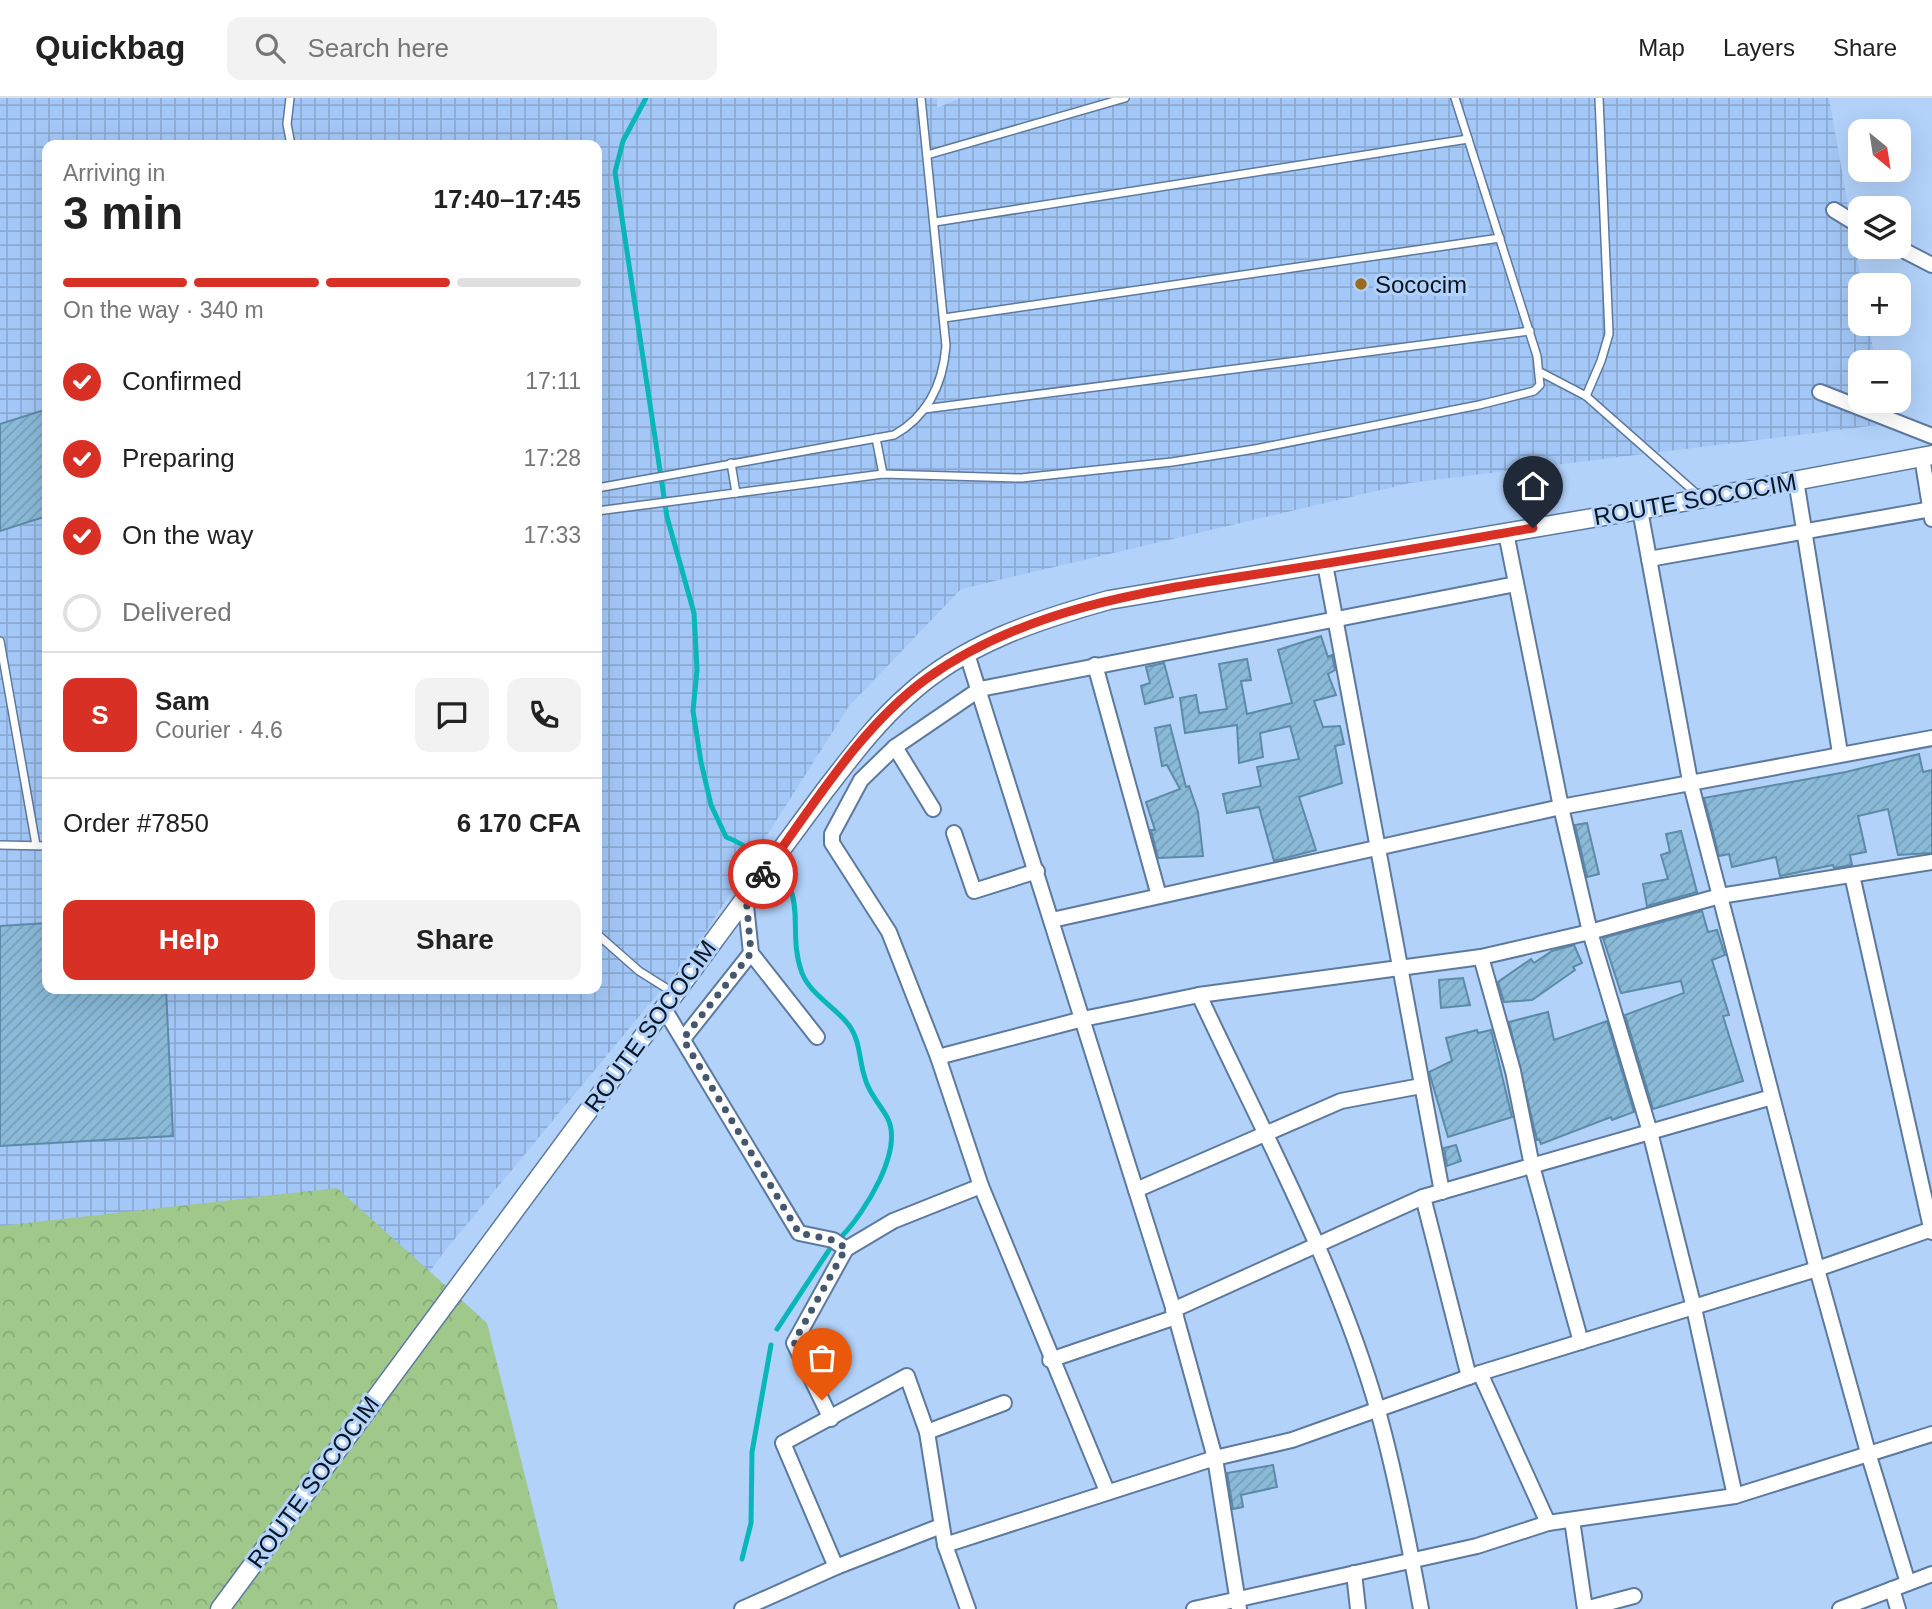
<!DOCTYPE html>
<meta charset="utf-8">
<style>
:root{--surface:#fff;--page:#f2f2f2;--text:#222;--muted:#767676;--line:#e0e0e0;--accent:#d93025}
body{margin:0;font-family:Helvetica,sans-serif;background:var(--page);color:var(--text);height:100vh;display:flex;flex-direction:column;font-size:26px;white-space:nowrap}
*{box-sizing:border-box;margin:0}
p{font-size:23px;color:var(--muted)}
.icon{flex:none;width:38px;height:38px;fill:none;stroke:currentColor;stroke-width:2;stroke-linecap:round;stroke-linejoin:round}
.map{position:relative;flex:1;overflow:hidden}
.panel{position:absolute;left:42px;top:42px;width:560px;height:854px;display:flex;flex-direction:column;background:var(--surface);border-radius:14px;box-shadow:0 7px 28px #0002}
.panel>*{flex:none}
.needle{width:46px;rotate:150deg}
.fabs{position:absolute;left:1848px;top:21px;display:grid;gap:14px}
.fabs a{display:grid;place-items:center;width:63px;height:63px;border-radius:14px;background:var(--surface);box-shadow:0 7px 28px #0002;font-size:35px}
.pin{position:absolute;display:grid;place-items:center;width:60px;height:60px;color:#fff;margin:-72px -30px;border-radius:50% 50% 50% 0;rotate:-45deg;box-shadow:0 0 7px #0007}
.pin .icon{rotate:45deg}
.courier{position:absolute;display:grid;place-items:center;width:70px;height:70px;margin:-35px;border:5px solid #d93025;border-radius:50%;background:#fff;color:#222;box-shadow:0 2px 9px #0007}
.overview em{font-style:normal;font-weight:700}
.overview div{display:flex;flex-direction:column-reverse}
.overview{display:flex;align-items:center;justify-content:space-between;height:119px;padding:0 21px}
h1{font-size:46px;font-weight:700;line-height:52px}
.bar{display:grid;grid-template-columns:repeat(4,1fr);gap:10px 7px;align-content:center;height:84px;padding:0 21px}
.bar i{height:9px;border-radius:5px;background:var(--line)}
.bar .selected{background:var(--accent)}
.bar p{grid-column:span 4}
.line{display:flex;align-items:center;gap:18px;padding:0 21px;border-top:2px solid var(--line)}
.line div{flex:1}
.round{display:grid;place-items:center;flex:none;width:74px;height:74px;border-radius:14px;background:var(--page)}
ol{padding:0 21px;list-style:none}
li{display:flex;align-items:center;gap:21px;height:77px}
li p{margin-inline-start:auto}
li .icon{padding:7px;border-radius:50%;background:var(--accent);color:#fff;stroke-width:4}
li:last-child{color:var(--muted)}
li i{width:38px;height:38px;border:4px solid var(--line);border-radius:50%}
.action{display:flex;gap:14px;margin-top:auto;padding:14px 21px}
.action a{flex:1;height:80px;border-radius:14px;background:var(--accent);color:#fff;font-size:28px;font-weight:700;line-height:80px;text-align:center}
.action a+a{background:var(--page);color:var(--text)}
header{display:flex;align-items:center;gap:42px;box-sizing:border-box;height:98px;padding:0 35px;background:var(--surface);border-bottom:2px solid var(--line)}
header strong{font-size:33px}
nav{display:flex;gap:38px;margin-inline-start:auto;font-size:24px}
.search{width:490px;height:63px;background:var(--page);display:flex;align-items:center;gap:18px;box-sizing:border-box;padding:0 24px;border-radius:14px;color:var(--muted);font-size:26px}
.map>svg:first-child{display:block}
.industrial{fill:url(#industrial-grid);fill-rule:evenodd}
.forest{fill:url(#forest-crowns)}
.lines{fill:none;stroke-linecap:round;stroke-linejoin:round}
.stream{stroke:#09b7b8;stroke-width:5}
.building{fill:url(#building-hatch);stroke:#5c8ba7;stroke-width:2}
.service-casing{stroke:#5d7a9e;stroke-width:10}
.minor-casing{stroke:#5d7a9e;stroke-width:18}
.tertiary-casing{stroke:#5d7a9e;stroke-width:21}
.service{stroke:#fff;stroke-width:7}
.minor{stroke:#fff;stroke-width:14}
.tertiary{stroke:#fff;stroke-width:18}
.done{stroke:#45576e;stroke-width:7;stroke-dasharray:0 12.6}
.route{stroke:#d93025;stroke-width:9}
.poi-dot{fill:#9a6b1c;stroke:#b2d2fa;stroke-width:2.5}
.labels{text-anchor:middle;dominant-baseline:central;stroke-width:6;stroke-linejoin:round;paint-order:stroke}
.poi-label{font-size:24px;fill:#0a1523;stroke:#b2d2fa;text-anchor:start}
.street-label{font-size:24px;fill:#0a1523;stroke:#b2d2fa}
</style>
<header>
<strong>Quickbag</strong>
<div class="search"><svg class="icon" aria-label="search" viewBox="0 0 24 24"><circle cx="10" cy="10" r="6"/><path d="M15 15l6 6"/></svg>Search here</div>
<nav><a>Map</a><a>Layers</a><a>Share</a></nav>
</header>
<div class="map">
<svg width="1932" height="1511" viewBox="0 0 1932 1511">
<defs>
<pattern id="industrial-grid" width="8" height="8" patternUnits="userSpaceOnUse" patternTransform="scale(1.75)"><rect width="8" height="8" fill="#a3c7f6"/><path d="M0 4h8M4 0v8" fill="none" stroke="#8baad3"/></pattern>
<pattern id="forest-crowns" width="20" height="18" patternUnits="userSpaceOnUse" patternTransform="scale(1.75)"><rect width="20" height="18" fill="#9fc88a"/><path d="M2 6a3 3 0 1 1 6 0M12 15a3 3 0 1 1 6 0" fill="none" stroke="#88ab77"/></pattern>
<pattern id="building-hatch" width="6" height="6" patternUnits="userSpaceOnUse" patternTransform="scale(1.75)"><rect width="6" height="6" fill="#8abad8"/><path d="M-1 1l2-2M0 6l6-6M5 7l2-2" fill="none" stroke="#769fb9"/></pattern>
</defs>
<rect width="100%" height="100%" fill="#b2d2fa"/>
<path class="industrial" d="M0 0H937V10L960 0H1829L1862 187 1860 226H1869L1875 264H1860V303H1882L1886 326 1410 385 961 491 849 608 695 851 443 1155 191 1511H0ZM47 47H597V891H47Z"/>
<path class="forest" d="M337 1090 487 1225 558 1511H0V1128Z"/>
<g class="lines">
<g class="stream">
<path d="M646 0 623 43 615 74 667 419 694 515 697 572 693 613 701 664 711 707 726 739C740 744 751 752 763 760 813 792 785 829 802 875 810 896 835 909 848 926 860 941 859 960 864 977 868 994 879 1005 887 1019 905 1052 864 1115 842 1138"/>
<path d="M777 1231 831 1149"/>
<path d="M742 1461 751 1425 752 1354 771 1247"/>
</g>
</g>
<g class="building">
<path d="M44 312 47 324V418L0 433V326Z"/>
<path d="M1321 538 1328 559 1332 557 1335 572 1328 576 1336 597 1314 603 1323 629 1340 628 1344 646 1335 648 1342 685 1299 699 1316 752 1274 763 1259 709 1227 715 1223 696 1261 688 1257 669 1299 661 1290 628 1260 635 1263 659 1239 665 1237 627 1185 635 1180 600 1196 597 1199 615 1227 611 1219 566 1247 561 1251 582 1241 583 1247 616 1292 605 1278 552Z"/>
<path d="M1164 565 1173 599 1145 606 1141 588 1150 585 1146 569Z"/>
<path d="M1170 627 1186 689 1189 688 1198 714 1203 758 1158 760 1151 732H1155L1146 704 1180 691 1167 667 1162 668 1155 630Z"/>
<path d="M1919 656 1923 674 1932 672V755L1898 757 1888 711 1858 718 1866 754 1850 757 1852 767 1834 770 1833 767 1780 778 1776 759 1732 769 1729 756 1719 758 1704 700 1846 674Z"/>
<path d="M1587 725 1599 776 1587 779 1575 727Z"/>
<path d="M1681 733 1697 794 1647 808 1643 786 1668 781 1661 757 1670 754 1666 736Z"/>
<path d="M1702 813 1708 834 1717 832 1725 857 1712 862 1729 917 1723 918 1743 983 1653 1011 1625 917 1684 895 1681 883 1621 895 1603 840Z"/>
<path d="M47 825V891H166L173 1038 0 1048V828Z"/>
<path d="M1574 847 1582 865 1573 869 1575 872 1532 902 1504 904 1498 884 1531 861 1534 865 1552 853Z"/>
<path d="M1463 880 1470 907 1441 910 1439 882Z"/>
<path d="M1548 914 1554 942 1607 923 1634 1014 1612 1022 1611 1019 1541 1046 1539 1041 1537 1042 1509 924Z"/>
<path d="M1477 932 1478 935 1491 932 1512 1019 1448 1039 1429 974 1452 963 1446 940Z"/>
<path d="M1456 1047 1461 1063 1447 1068 1444 1050Z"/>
<path d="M1273 1367 1277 1389 1241 1397 1243 1409 1233 1411 1227 1375Z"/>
</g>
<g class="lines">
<g class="service-casing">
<g id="service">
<path d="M290 0 287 26 291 47"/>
<path d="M927 57 1125 0"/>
<path d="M935 124 1468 41"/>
<path d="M944 220 1500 140"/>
<path d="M1540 274 1586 298 1698 397"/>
<path d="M1586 298 1601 263 1609 236 1599 0"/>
<path d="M924 311 1530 233"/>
<path d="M876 340 883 376"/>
<path d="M731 365 736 395"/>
<path d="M597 390 894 337C928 318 943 285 946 248L921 0"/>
<path d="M597 413 883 376 1021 380 1172 364 1255 351 1479 307 1534 293 1540 287 1537 258 1455 0"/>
<path d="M0 543 36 747"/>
<path d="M0 747 47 748"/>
<path d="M597 836 639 873 674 895"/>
</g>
</g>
<g class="minor-casing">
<g id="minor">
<path d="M1834 112 1860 128"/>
<path d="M1897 149 1932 167"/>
<path d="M1820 294 1932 338"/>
<path d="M1922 359 1932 421"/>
<path d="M1796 382 1840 655"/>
<path d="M1640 412 1690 683 1817 1171 1869 1358 1908 1485"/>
<path d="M1506 435 1561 709 1590 834 1650 1034 1694 1210 1735 1398"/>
<path d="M1649 461 1932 411"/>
<path d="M1325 466 1442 1094"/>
<path d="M967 556 1176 1219 1215 1360 1239 1511"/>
<path d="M1095 567 1159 798"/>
<path d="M895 649 933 711"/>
<path d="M954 735 974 793 1037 773"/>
<path d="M1852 777 1932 1134"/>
<path d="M745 798 751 855 817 939"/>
<path d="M1052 822 1561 709 1932 640"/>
<path d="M1481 859 1513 973 1532 1068 1581 1244"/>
<path d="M1199 897C1262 1032 1337 1169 1378 1313 1396 1378 1409 1445 1421 1511"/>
<path d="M663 909 799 1135 833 1142 846 1151"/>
<path d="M683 941 751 855"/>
<path d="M938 959 1083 921 1199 897 1481 859 1590 834 1720 798 1932 764"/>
<path d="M1136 1092 1341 1003 1421 988"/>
<path d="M1423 1099 1469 1279"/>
<path d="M1173 1212 1423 1099 1772 999"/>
<path d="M1050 1262 1176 1219"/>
<path d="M1480 1275 1548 1425"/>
<path d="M831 1321 794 1245 846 1151 893 1123 981 1088"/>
<path d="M927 1334 1004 1305"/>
<path d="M1107 1393 981 1088 938 959 889 834 832 745V736L861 682 895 649 980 591 1516 486"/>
<path d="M1572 1422 1585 1511"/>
<path d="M945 1447 1215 1360 1292 1342 1480 1275 1817 1171 1932 1131"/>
<path d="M836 1469 783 1345 907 1278 927 1334 945 1447 968 1511"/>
<path d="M1354 1475 1358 1511"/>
<path d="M1892 1491 1898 1511"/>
<path d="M742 1511 836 1469 941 1428"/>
<path d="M1194 1511 1477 1448 1548 1425 1735 1398 1932 1336"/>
<path d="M1585 1511 1634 1498"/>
<path d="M1840 1511 1932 1476"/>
</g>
</g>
<g class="tertiary-casing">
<path id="tertiary" d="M220 1511 826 691C851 659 876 625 907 598 963 546 1037 522 1109 502L1640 412 1932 357"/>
</g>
<use href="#service" class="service"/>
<use href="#minor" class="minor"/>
<use href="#tertiary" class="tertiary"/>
</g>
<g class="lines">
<path class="done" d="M763 776 746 798 751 855 683 941 799 1135 833 1142 846 1150 794 1244 822 1302"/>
<path class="route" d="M763 776C812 710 859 630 926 581 1036 502 1173 490 1303 469 1380 457 1457 443 1533 430"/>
</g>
<circle class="poi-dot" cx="1361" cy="186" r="7"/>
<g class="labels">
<g class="poi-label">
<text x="1375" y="186">Sococim</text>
</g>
<g class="street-label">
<text transform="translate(1695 401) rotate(-10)">ROUTE SOCOCIM</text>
<text transform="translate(650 928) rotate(-54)">ROUTE SOCOCIM</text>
<text transform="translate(313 1384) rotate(-54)">ROUTE SOCOCIM</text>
</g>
</g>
</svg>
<div class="fabs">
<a><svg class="needle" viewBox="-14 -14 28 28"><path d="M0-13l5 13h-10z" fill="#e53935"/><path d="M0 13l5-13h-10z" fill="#767676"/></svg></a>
<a><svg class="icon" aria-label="layers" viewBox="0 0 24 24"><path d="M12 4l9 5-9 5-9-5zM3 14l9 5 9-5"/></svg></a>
<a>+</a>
<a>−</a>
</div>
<div class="pin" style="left:822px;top:1302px;background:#ea580c"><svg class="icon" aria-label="bag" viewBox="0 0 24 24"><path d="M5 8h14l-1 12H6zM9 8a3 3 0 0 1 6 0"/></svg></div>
<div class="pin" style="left:1533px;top:430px;background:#1f2937"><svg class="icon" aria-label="home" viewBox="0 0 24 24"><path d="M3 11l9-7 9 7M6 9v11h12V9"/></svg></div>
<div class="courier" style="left:763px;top:776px"><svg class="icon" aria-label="bike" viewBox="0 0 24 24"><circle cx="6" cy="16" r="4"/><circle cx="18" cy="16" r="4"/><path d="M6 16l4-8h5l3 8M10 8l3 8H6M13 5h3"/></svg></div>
<section class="panel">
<div class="overview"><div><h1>3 min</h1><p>Arriving in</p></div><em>17:40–17:45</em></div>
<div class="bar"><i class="selected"></i><i class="selected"></i><i class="selected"></i><i></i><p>On the way · 340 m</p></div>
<ol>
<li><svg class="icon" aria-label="check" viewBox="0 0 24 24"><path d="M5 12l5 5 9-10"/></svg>Confirmed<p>17:11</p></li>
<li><svg class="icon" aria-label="check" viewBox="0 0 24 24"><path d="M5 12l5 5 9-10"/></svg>Preparing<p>17:28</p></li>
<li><svg class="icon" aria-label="check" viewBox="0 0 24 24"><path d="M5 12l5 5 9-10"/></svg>On the way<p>17:33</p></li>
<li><i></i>Delivered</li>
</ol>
<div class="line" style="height:126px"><b class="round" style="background:var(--accent);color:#fff">S</b><div><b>Sam</b><p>Courier · 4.6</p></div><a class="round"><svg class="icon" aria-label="chat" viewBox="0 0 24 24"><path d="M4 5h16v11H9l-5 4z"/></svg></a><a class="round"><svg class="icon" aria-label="phone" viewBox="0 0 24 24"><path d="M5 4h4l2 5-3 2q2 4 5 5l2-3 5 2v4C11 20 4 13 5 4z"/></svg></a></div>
<div class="line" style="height:91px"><div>Order #7850</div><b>6 170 CFA</b></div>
<div class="action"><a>Help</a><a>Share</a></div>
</section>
</div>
